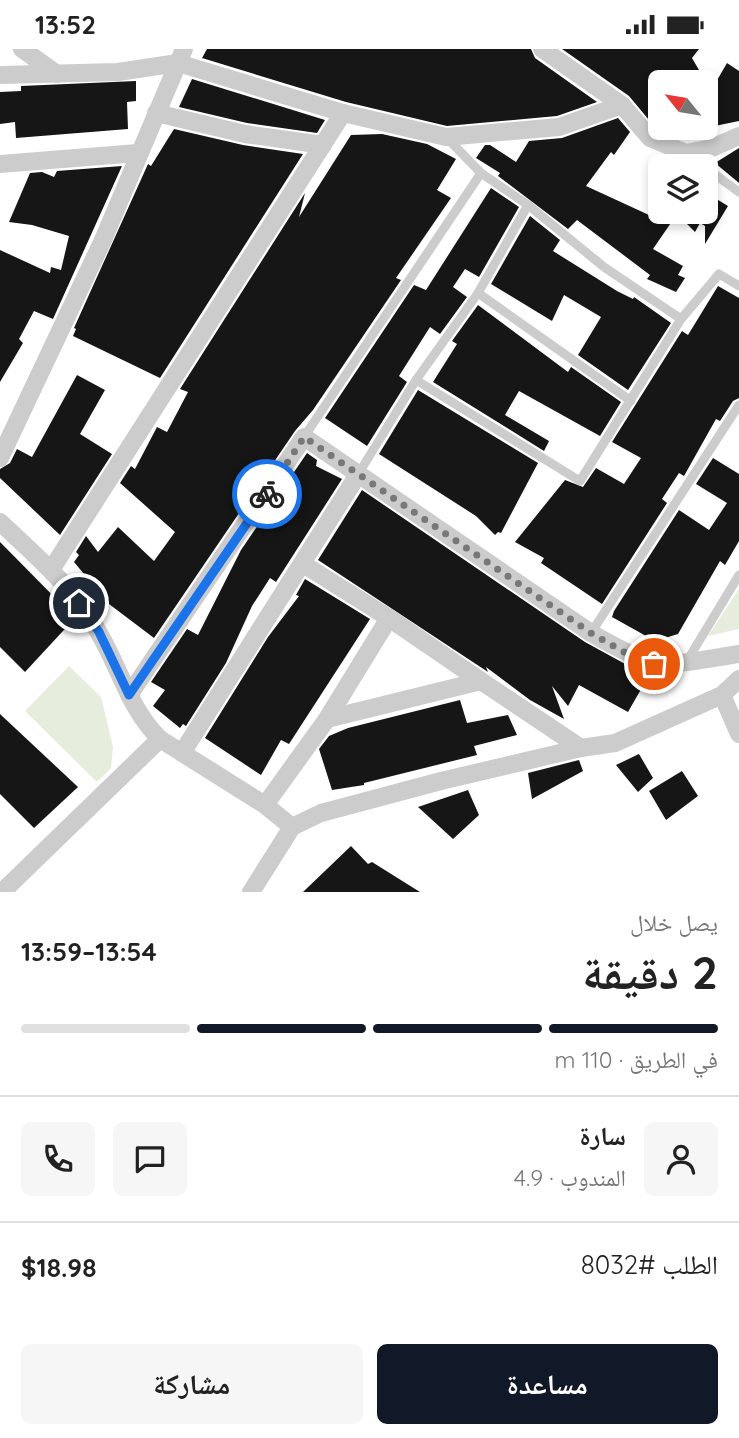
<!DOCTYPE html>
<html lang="ar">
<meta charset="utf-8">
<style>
:root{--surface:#fff;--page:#f6f6f6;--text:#222;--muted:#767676;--line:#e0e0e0;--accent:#111827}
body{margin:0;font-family:Quicksand,"Noto Naskh Arabic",sans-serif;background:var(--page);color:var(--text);direction:rtl;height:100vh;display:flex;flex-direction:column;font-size:26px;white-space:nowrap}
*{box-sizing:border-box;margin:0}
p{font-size:23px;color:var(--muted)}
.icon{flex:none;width:38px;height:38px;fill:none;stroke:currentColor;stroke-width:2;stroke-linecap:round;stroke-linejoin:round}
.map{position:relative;height:843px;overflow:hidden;direction:ltr}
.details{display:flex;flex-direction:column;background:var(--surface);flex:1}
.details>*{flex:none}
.needle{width:46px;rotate:300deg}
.tools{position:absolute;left:648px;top:21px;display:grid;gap:14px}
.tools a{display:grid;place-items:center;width:70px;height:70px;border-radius:10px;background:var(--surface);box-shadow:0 4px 10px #0003;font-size:35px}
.pin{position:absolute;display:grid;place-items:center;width:60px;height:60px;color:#fff;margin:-30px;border:4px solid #fff;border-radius:50%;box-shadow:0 2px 7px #0007}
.courier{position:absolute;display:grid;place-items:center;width:70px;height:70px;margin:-35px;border:5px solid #1a73e8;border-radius:50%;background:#fff;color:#222;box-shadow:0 2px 9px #0007}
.headline em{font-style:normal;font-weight:700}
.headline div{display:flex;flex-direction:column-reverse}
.headline{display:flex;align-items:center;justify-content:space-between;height:119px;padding:0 21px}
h1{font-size:46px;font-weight:700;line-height:52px}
.bar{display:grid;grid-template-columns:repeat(4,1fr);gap:10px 7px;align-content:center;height:84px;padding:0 21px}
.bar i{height:9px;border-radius:5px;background:var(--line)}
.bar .active{background:var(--accent)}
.bar p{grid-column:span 4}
.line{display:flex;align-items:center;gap:18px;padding:0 21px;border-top:2px solid var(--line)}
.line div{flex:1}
.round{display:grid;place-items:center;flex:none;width:74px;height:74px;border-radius:10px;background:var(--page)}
.cta{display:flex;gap:14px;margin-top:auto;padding:14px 21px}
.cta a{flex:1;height:80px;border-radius:10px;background:var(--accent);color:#fff;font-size:28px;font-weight:700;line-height:80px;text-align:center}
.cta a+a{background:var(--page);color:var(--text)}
.status{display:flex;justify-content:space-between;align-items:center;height:49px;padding:0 35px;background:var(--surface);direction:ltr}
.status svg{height:19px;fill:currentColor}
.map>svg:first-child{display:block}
.green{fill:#e6eddc}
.building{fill:#161616}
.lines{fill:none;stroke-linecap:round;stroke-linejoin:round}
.service{stroke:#ccc;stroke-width:9}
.minor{stroke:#ccc;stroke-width:18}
.done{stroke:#787878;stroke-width:7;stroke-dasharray:0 12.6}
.route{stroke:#1a73e8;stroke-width:9}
</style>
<div class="status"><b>13:52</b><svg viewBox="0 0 49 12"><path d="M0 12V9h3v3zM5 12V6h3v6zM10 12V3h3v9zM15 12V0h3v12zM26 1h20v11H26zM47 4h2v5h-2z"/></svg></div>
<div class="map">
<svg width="739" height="843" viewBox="0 0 739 843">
<rect width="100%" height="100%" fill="#fff"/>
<g class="green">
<path d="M739 540V580L708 587Z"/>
<path d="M69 617 101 648 113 698 111 719 97 733 25 662Z"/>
</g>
<g class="building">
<path d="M207 0H531L535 9 597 53 557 67 447 77 346 53 202 9Z"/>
<path d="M562 0H699L692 9 706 33H660V74L649 71 629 47Z"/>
<path d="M727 14 739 22V72L705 79V52Z"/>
<path d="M192 30 325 71 317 84 247 74 179 58Z"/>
<path d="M136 32V52L127 53 128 80 16 89 15 73 0 75V43L21 42V37Z"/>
<path d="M618 69 630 83 614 106 611 103 586 137 649 166 652 163H705V143L728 157 705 195V177L700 174 695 183 677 165 653 200 683 217 678 226 685 229 676 243 647 230 650 226 577 171 568 180 498 127 500 124 476 109 485 96H490L516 113 529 92 562 89Z"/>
<path d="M174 80 243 96 303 105 160 329 73 287 76 280 74 279 148 115 151 117Z"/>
<path d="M382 85 427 95 456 110 437 141 451 149 396 229 401 231 313 361 295 382 154 589 109 555 74 513 79 506 76 503 86 487 98 503 118 478 154 512 175 483 120 434 131 417 135 420 157 378 167 383 188 343 180 340 305 144 299 168 351 86Z"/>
<path d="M739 99V134L715 114Z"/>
<path d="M122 117 53 270 34 262 19 290 23 294 0 333V201L50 224 51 218 61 221 69 187 32 176 9 173 30 124 42 123 54 128 57 122Z"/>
<path d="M491 139 519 158 479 228 465 220 453 238 467 248 440 285 430 278 399 327 407 333 367 397 325 369 414 236 426 241Z"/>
<path d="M530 167 560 191 553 202 617 242 633 250 634 248 671 274 628 341 578 306 601 268 564 246 552 272 491 235Z"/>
<path d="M718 237 739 249V349L733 352 720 372 716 370 684 427 679 424 662 450 667 454 602 555 541 514 544 509 515 493 565 431 583 438 596 419 624 435 641 409 612 393 682 282 688 286Z"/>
<path d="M478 256 568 323 571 318 621 353 600 387 519 342 505 366 549 392 544 402 433 333 457 295 452 292Z"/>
<path d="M77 326 105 341 80 385 112 405 60 486 0 429V420L10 414 17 400 32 408Z"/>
<path d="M418 341 538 414 501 484 498 483 495 486 476 467 379 405Z"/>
<path d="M307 404 317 411 316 417 342 430 276 533 270 529 252 557 226 614 186 677 183 675 180 679 153 657 165 641 151 633 187 580 198 586 241 501Z"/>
<path d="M713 409 739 425V492L725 516 720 512 678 585 655 592 612 568 614 562 679 461 709 481 727 454 696 435Z"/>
<path d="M362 441 585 593 627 616 648 622V628L628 663 579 636 568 657 552 637 564 670 530 651 486 618 488 623 318 511Z"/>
<path d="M0 493 75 569 25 623 0 598Z"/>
<path d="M305 530 370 570 289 695 281 691 261 726 205 689 268 588 299 547 296 546Z"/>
<path d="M460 651 467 674 508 666 517 686 474 697 477 706 364 734V736L332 741 319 700 329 687 348 679Z"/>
<path d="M0 665 78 738 34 779 0 745Z"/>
<path d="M639 705 653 729 638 743 616 716Z"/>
<path d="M579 711 583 722 532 750 528 724Z"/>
<path d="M682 722 698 747 666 771 649 742Z"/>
<path d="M468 741 479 766 453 790 418 758Z"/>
<path d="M351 797 368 815 372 813 420 843H303Z"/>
</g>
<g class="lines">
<g class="service">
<path d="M447 89 481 124 528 156 604 218 681 270"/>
<path d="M705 118 739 143"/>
<path d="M478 244 631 352"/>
<path d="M416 331 580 432 681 270 719 225 739 237"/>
<path d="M304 388 481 124"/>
<path d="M359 424 416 331 478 244 528 156"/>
<path d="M591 584 739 356"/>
<path d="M687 612 739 526"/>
</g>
<g class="minor">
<path d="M22 0 57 25"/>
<path d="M542 0 622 56 650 89 686 104 712 99 739 87"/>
<path d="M0 26 118 23 178 14 343 64 446 88 559 78 622 56"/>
<path d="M156 64 245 85 323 96"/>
<path d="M0 115 138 104"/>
<path d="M0 409 103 191 184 0"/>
<path d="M0 473C36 507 75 540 99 584 120 620 130 661 160 690L265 756 292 778"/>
<path d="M303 515 389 569 481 632"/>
<path d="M51 521 343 64"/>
<path d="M129 646 304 388 591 584C658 623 665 617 739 605"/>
<path d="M722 646 739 685"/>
<path d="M327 670 389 569"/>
<path d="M182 704 359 424"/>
<path d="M265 756 327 670 481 632 581 699"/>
<path d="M2 843 160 690"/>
<path d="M251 843 292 778 321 764 441 732 581 699 615 694 722 646 739 630"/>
</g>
</g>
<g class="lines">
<path class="done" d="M267 445 304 388 591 584 631 607 654 615"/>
<path class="route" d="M79 554 99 583 129 646 267 445"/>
</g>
</svg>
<div class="tools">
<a><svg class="needle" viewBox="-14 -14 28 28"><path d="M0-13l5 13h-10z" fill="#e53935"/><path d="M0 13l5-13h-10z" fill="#767676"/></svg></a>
<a><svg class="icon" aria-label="layers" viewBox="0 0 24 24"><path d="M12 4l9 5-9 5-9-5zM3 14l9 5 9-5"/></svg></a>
</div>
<div class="pin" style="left:654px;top:615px;background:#ea580c"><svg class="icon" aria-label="bag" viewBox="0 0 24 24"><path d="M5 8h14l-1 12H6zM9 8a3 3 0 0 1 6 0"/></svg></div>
<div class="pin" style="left:79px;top:554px;background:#1f2937"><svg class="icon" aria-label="home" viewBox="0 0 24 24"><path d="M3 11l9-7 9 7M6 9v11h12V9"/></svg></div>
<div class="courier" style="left:267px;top:445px"><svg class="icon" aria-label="bike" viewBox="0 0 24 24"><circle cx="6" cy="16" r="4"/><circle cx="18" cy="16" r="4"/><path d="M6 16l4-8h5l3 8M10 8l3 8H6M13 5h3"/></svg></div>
</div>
<section class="details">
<div class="headline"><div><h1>2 دقيقة</h1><p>يصل خلال</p></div><em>13:54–13:59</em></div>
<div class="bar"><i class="active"></i><i class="active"></i><i class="active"></i><i></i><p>في الطريق · 110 m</p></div>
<div class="line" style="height:126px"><a class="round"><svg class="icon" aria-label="person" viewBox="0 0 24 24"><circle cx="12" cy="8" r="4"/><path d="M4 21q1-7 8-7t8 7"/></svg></a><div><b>سارة</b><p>المندوب · 4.9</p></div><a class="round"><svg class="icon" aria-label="chat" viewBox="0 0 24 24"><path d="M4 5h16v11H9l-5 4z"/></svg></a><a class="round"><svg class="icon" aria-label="phone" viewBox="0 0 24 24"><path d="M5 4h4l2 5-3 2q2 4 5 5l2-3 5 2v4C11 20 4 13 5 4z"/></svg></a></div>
<div class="line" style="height:91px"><div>الطلب #8032</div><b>$18.98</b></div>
<div class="cta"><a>مساعدة</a><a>مشاركة</a></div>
</section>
